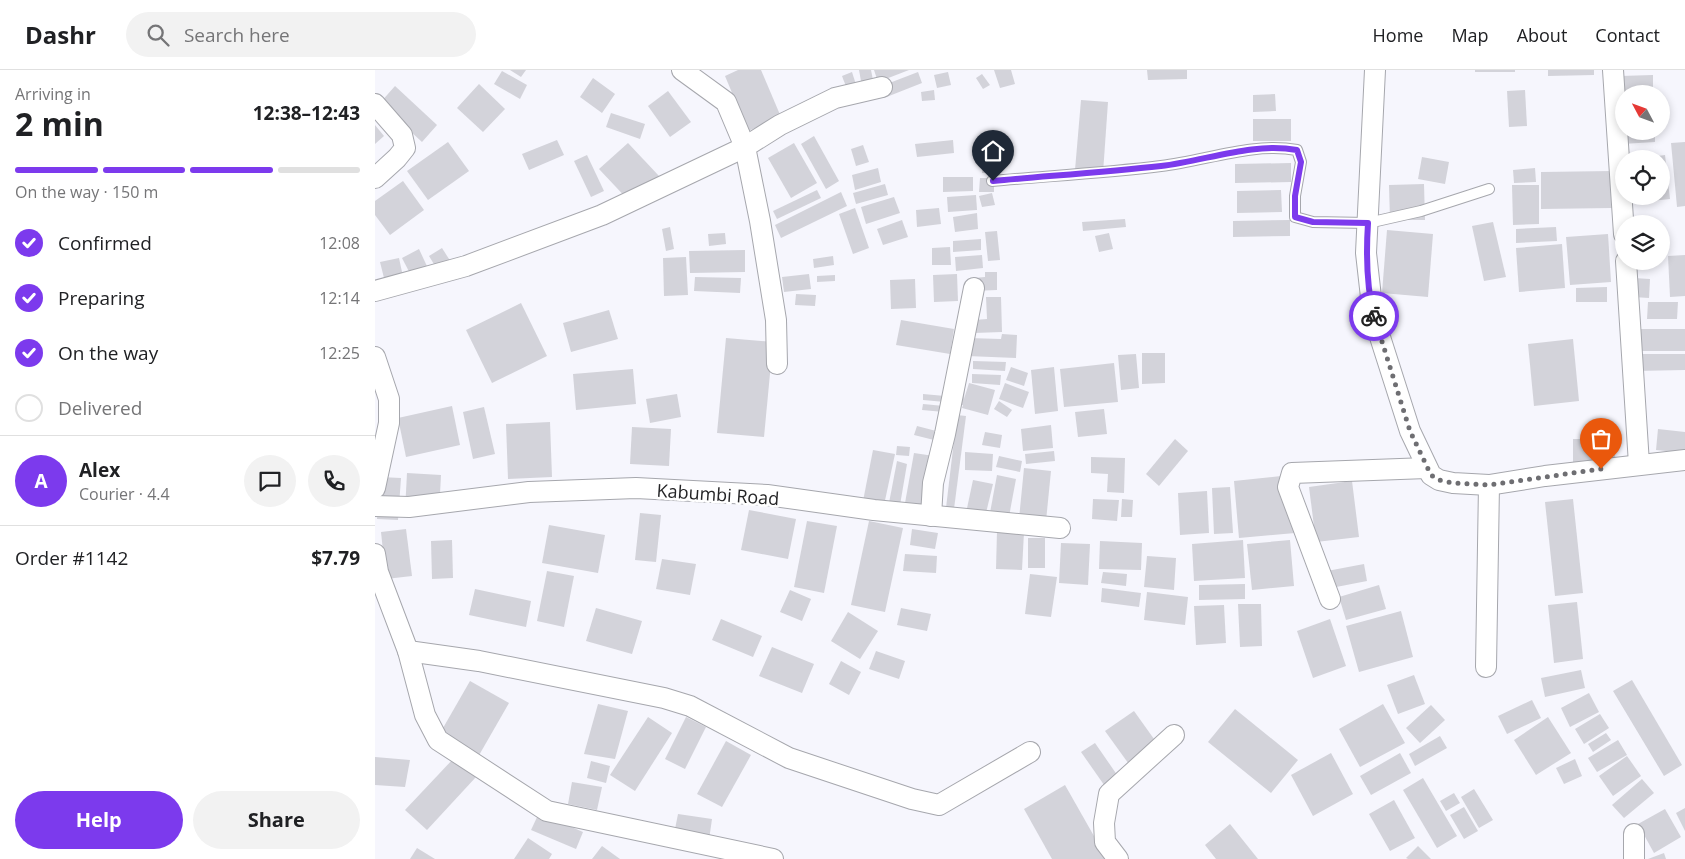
<!DOCTYPE html>
<meta charset="utf-8">
<style>
:root{--surface:#fff;--page:#f2f2f2;--text:#202124;--muted:#757577;--line:#e0e0e0;--accent:#7c3aed}
body{margin:0;font-family:"Open Sans",sans-serif;background:var(--page);color:var(--text);height:100vh;display:flex;flex-direction:column;font-size:19px;white-space:nowrap}
*{box-sizing:border-box;margin:0}
p{font-size:16px;color:var(--muted)}
.icon{flex:none;width:28px;height:28px;fill:none;stroke:currentColor;stroke-width:2;stroke-linecap:round;stroke-linejoin:round}
.map{position:relative;flex:1;overflow:hidden}
.details{display:flex;flex-direction:column;background:var(--surface);width:375px}
.details>*{flex:none}
.needle{width:32px;rotate:311deg}
.buttons{position:absolute;left:1240px;top:15px;display:grid;gap:10px}
.buttons a{display:grid;place-items:center;width:55px;height:55px;border-radius:50%;background:var(--surface);box-shadow:0 2px 8px #0003;font-size:25px}
.pin{position:absolute;display:grid;place-items:center;width:42px;height:42px;color:#fff;margin:-51px -21px;border-radius:50% 50% 50% 0;rotate:-45deg;box-shadow:0 0 5px #0007}
.pin .icon{rotate:45deg}
.courier{position:absolute;display:grid;place-items:center;width:50px;height:50px;margin:-25px;border:4px solid #7c3aed;border-radius:50%;background:#fff;color:#222;box-shadow:0 1px 6px #0007}
.head em{font-style:normal;font-weight:700}
.head div{display:flex;flex-direction:column-reverse}
.head{display:flex;align-items:center;justify-content:space-between;height:85px;padding:0 15px}
h1{font-size:32px;font-weight:700;line-height:38px}
.bar{display:grid;grid-template-columns:repeat(4,1fr);gap:8px 5px;align-content:center;height:60px;padding:0 15px}
.bar i{height:6px;border-radius:4px;background:var(--line)}
.bar .current{background:var(--accent)}
.bar p{grid-column:span 4}
.line{display:flex;align-items:center;gap:12px;padding:0 15px;border-top:1px solid var(--line)}
.line div{flex:1}
.round{display:grid;place-items:center;flex:none;width:52px;height:52px;border-radius:26px;background:var(--page)}
ol{padding:0 15px;list-style:none}
li{display:flex;align-items:center;gap:15px;height:55px}
li p{margin-inline-start:auto}
li .icon{padding:5px;border-radius:50%;background:var(--accent);color:#fff;stroke-width:4}
li:last-child{color:var(--muted)}
li i{width:28px;height:28px;border:2px solid var(--line);border-radius:50%}
.action{display:flex;gap:10px;margin-top:auto;padding:10px 15px}
.action a{flex:1;height:58px;border-radius:30px;background:var(--accent);color:#fff;font-size:20px;font-weight:700;line-height:58px;text-align:center}
.action a+a{background:var(--page);color:var(--text)}
header{display:flex;align-items:center;gap:30px;box-sizing:border-box;height:70px;padding:0 25px;background:var(--surface);border-bottom:1px solid var(--line)}
header strong{font-size:24px}
nav{display:flex;gap:28px;margin-inline-start:auto;font-size:18px}
.search{width:350px;height:45px;background:var(--page);display:flex;align-items:center;gap:12px;box-sizing:border-box;padding:0 18px;border-radius:28px;color:var(--muted);font-size:19px}
main{display:flex;flex:1;min-height:0}
.map>svg:first-child{display:block}
.building{fill:#d3d3da}
.lines{fill:none;stroke-linecap:round;stroke-linejoin:round}
.lane-casing{stroke:#a6a7ad;stroke-width:12}
.street-casing{stroke:#a6a7ad;stroke-width:22}
.lane{stroke:#fff;stroke-width:10}
.street{stroke:#fff;stroke-width:20}
.done{stroke:#6e6e72;stroke-width:5;stroke-dasharray:0 9}
.route{stroke:#7c3aed;stroke-width:6}
.labels{text-anchor:middle;dominant-baseline:central;stroke-width:5;stroke-linejoin:round;paint-order:stroke}
.street-label{font-size:18px;fill:#252527;stroke:#fff}
</style>
<header>
<strong>Dashr</strong>
<div class="search"><svg class="icon" aria-label="search" viewBox="0 0 24 24"><circle cx="10" cy="10" r="6"/><path d="M15 15l6 6"/></svg>Search here</div>
<nav><a>Home</a><a>Map</a><a>About</a><a>Contact</a></nav>
</header>
<main>
<section class="details">
<div class="head"><div><h1>2 min</h1><p>Arriving in</p></div><em>12:38–12:43</em></div>
<div class="bar"><i class="current"></i><i class="current"></i><i class="current"></i><i></i><p>On the way · 150 m</p></div>
<ol>
<li><svg class="icon" aria-label="check" viewBox="0 0 24 24"><path d="M5 12l5 5 9-10"/></svg>Confirmed<p>12:08</p></li>
<li><svg class="icon" aria-label="check" viewBox="0 0 24 24"><path d="M5 12l5 5 9-10"/></svg>Preparing<p>12:14</p></li>
<li><svg class="icon" aria-label="check" viewBox="0 0 24 24"><path d="M5 12l5 5 9-10"/></svg>On the way<p>12:25</p></li>
<li><i></i>Delivered</li>
</ol>
<div class="line" style="height:90px"><b class="round" style="background:var(--accent);color:#fff">A</b><div><b>Alex</b><p>Courier · 4.4</p></div><a class="round"><svg class="icon" aria-label="chat" viewBox="0 0 24 24"><path d="M4 5h16v11H9l-5 4z"/></svg></a><a class="round"><svg class="icon" aria-label="phone" viewBox="0 0 24 24"><path d="M5 4h4l2 5-3 2q2 4 5 5l2-3 5 2v4C11 20 4 13 5 4z"/></svg></a></div>
<div class="line" style="height:65px"><div>Order #1142</div><b>$7.79</b></div>
<div class="action"><a>Help</a><a>Share</a></div>
</section>
<div class="map">
<svg width="1310" height="789" viewBox="0 0 1310 789">
<rect width="100%" height="100%" fill="#f6f6fd"/>
<g class="building">
<path d="M135 0H151L146 7Z"/>
<path d="M363 0H386L406 47 373 61 350 6Z"/>
<path d="M484 0H496L500 20 488 22Z"/>
<path d="M499 0H534L503 12Z"/>
<path d="M619 0H636L640 14 625 18Z"/>
<path d="M772 0H812V9L773 10Z"/>
<rect x="1100" y="0" width="40" height="2"/>
<path d="M1173 0H1219V5L1173 6Z"/>
<path d="M127 1 152 15 145 29 119 14Z"/>
<path d="M477 2 484 24 475 27 467 6Z"/>
<path d="M543 2 547 13 509 28 504 17Z"/>
<path d="M573 2 576 15 562 18 559 5Z"/>
<path d="M607 4 615 15 608 19 601 8Z"/>
<path d="M1278 5V24H1249V61H1280V72L1247 74 1245 6Z"/>
<path d="M218 8 240 24 227 43 205 27Z"/>
<path d="M104 14 130 39 108 62 82 38Z"/>
<path d="M20 16 62 55 47 72 5 33Z"/>
<path d="M559 20 560 30 547 31 546 22Z"/>
<path d="M1150 20 1152 56 1134 57 1132 21Z"/>
<path d="M293 21 316 52 295 67 273 36Z"/>
<path d="M900 24 901 41 878 42V25Z"/>
<path d="M706 30 733 32 728 103 700 100Z"/>
<path d="M236 43 270 54 265 69 231 57Z"/>
<rect x="878" y="49" width="38" height="22"/>
<path d="M0 55 9 66 0 74Z"/>
<path d="M439 66 464 111 451 119 426 74Z"/>
<path d="M182 70 189 85 154 100 147 84Z"/>
<path d="M578 70 579 83 542 87 540 74Z"/>
<path d="M73 72 94 101 53 130 32 101Z"/>
<path d="M1310 72V136L1302 137 1296 73Z"/>
<path d="M253 73 284 106 256 133 224 99Z"/>
<path d="M419 73 442 113 416 128 393 88Z"/>
<path d="M488 75 494 92 481 96 476 79Z"/>
<path d="M212 85 229 121 216 127 199 91Z"/>
<path d="M1290 85 1295 129 1258 133 1257 126H1286V89L1268 88Z"/>
<path d="M1047 87 1074 92 1070 114 1043 109Z"/>
<path d="M608 88 621 89 620 103H607Z"/>
<path d="M916 93V112L860 113V94Z"/>
<path d="M503 98 506 112 480 120 477 105Z"/>
<path d="M1160 98 1161 112 1139 113 1138 100Z"/>
<path d="M1237 101V138L1166 139V102Z"/>
<path d="M568 107H598V121L568 122Z"/>
<path d="M605 108H619V122H604Z"/>
<path d="M28 111 49 140 15 165 0 145V131Z"/>
<path d="M510 114 513 125 481 134 478 123Z"/>
<path d="M1049 114 1050 150H1015L1014 115Z"/>
<path d="M1137 115H1164V154L1138 155Z"/>
<path d="M442 120 446 128 402 149 398 141Z"/>
<path d="M906 120 907 142 862 143V121Z"/>
<path d="M466 122 472 136 406 168 400 155Z"/>
<path d="M617 123 620 135 607 137 604 126Z"/>
<path d="M601 125 602 140 573 142 572 127Z"/>
<path d="M519 127 525 143 491 154 486 137Z"/>
<path d="M480 138 494 178 478 184 464 144Z"/>
<path d="M564 138 566 154 542 157 541 140Z"/>
<path d="M602 143 603 159 580 162 578 147Z"/>
<path d="M750 149 751 157 708 161 707 152Z"/>
<path d="M527 150 533 167 508 175 502 159Z"/>
<path d="M915 150V166L858 167V151Z"/>
<path d="M1118 152 1131 207 1109 211 1097 156Z"/>
<path d="M295 157 299 179 291 181 287 159Z"/>
<path d="M1181 157 1182 171 1141 173V159Z"/>
<path d="M1012 160 1058 164 1053 227 1007 223Z"/>
<path d="M622 161 625 190 613 191 610 162Z"/>
<path d="M350 163 351 174 334 176 333 164Z"/>
<path d="M734 163 738 179 724 182 720 166Z"/>
<path d="M1233 164 1236 212 1195 215 1191 167Z"/>
<path d="M606 169V180L578 182V171Z"/>
<path d="M1187 174 1190 218 1144 222 1141 178Z"/>
<path d="M575 177 576 195H557V178Z"/>
<path d="M67 178 81 200 68 209 54 186Z"/>
<path d="M44 179 57 207 41 215 27 188Z"/>
<path d="M370 180V202L315 203 314 181Z"/>
<path d="M607 185 608 198 581 201 580 187Z"/>
<path d="M1310 185V226L1295 227 1293 186Z"/>
<path d="M458 186 459 195 439 198 438 189Z"/>
<path d="M311 187 313 225 289 226 288 188Z"/>
<path d="M24 188 30 216 12 220 5 192Z"/>
<path d="M610 202H622V220L598 221V208L610 207Z"/>
<path d="M434 204 436 219 409 222 407 207Z"/>
<path d="M582 204 583 231 559 232 558 205Z"/>
<path d="M460 205V211L442 212V206Z"/>
<path d="M320 207 366 208 365 223 319 221Z"/>
<path d="M1259 208 1275 209 1274 228 1258 227Z"/>
<path d="M540 209 541 238 516 239 515 210Z"/>
<path d="M1232 217V232H1201V218Z"/>
<path d="M421 224 441 225 440 236 420 235Z"/>
<path d="M611 227H626L627 262 599 263V250L612 249Z"/>
<path d="M1273 232H1303L1302 249H1272Z"/>
<path d="M146 233 172 286 117 313 91 260Z"/>
<path d="M234 240 243 269 196 282 188 253Z"/>
<path d="M526 250 579 259 575 284 521 275Z"/>
<rect x="1258" y="259" width="52" height="22"/>
<path d="M627 264 642 265 641 288 592 286 593 268 626 269Z"/>
<path d="M351 268 398 272 389 367 342 363Z"/>
<path d="M1198 269 1204 331 1159 336 1153 274Z"/>
<path d="M767 283H790V313L767 314Z"/>
<path d="M761 284 764 318 746 320 743 285Z"/>
<path d="M1260 284H1310V300L1260 301Z"/>
<path d="M598 291 631 292 630 301 598 299Z"/>
<path d="M739 293 743 332 689 337 685 299Z"/>
<path d="M636 297 653 303 649 316 631 310Z"/>
<path d="M679 297 683 341 660 344 656 300Z"/>
<path d="M258 299 261 334 201 340 198 304Z"/>
<path d="M597 304 626 305 625 315 597 313Z"/>
<path d="M594 313 620 320 613 345 587 338 588 335H580L581 316 590 317 589 329Z"/>
<path d="M630 313 654 322 648 338 624 329Z"/>
<path d="M302 324 306 347 275 353 271 329Z"/>
<path d="M548 324 570 326V332L548 330Z"/>
<path d="M624 331 637 340 632 347 619 339Z"/>
<path d="M548 334 569 336V342L547 340Z"/>
<path d="M77 336 85 375 31 387 23 348Z"/>
<path d="M109 337 120 384 98 389 88 342Z"/>
<path d="M729 339 732 364 703 367 700 342Z"/>
<path d="M582 345 591 346 579 439 571 438Z"/>
<path d="M175 352 177 407 133 409 131 354Z"/>
<path d="M676 355 678 378 648 381 646 359Z"/>
<path d="M542 356 565 362 563 371 539 365Z"/>
<path d="M257 357 296 359 294 396 255 394Z"/>
<path d="M1283 359 1310 362V383L1281 380Z"/>
<path d="M610 362 627 365 625 378 607 375Z"/>
<path d="M800 369 813 381 784 416 771 404Z"/>
<path d="M1198 369H1219L1220 404H1198Z"/>
<path d="M522 376 535 377 534 386 521 385Z"/>
<path d="M498 380 520 384 509 435 488 431Z"/>
<path d="M679 381 680 391 651 394 650 384Z"/>
<path d="M590 382 618 384 617 401 590 400Z"/>
<path d="M539 383 559 386 551 437 530 433Z"/>
<path d="M1223 385H1240L1241 404 1223 405Z"/>
<path d="M624 386 647 391 645 402 621 397Z"/>
<path d="M716 387 750 388 749 423 732 422 733 404 716 403Z"/>
<path d="M522 391 532 394 525 435 514 433Z"/>
<path d="M649 398 676 401 671 451 644 449Z"/>
<path d="M32 403 66 405 64 443 30 441Z"/>
<path d="M622 405 641 409 633 452 614 448Z"/>
<path d="M915 405 920 463 864 468 859 411Z"/>
<path d="M5 407 26 408 23 450 2 449Z"/>
<path d="M598 410 618 414 610 447 591 443Z"/>
<path d="M977 411 984 467 941 472 934 417Z"/>
<path d="M855 417 858 463 839 464 837 418Z"/>
<path d="M832 421 834 463 805 465 803 423Z"/>
<path d="M718 429 744 430 742 451 717 449Z"/>
<path d="M747 429 758 430 757 447H746Z"/>
<path d="M1198 429 1208 523 1180 526 1170 432Z"/>
<path d="M374 440 421 449 413 489 366 480Z"/>
<path d="M265 443 286 445 281 492 260 490Z"/>
<path d="M432 451 462 456 449 523 419 517Z"/>
<path d="M494 451 528 458 510 542 476 535Z"/>
<path d="M174 455 230 465 223 503 167 493Z"/>
<path d="M31 459 37 506 11 509 6 462Z"/>
<path d="M537 459 563 463 560 479 535 475Z"/>
<path d="M622 461 649 462 647 500 621 499Z"/>
<rect x="653" y="468" width="17" height="30"/>
<path d="M77 470 78 508 57 509 56 471Z"/>
<path d="M868 470 870 508 819 511 817 474Z"/>
<path d="M915 470 919 516 877 520 872 474Z"/>
<path d="M725 471 767 473 766 500 724 499Z"/>
<path d="M686 473 715 474 713 515 684 513Z"/>
<path d="M530 484 562 486 561 503 528 501Z"/>
<path d="M772 486 801 488 799 520 769 517Z"/>
<path d="M287 489 321 494 315 525 281 519Z"/>
<path d="M989 494 992 511 956 518 952 501Z"/>
<path d="M172 501 199 506 189 557 162 551Z"/>
<path d="M728 502 752 504 751 516 726 513Z"/>
<path d="M655 504 682 507 676 547 650 544Z"/>
<path d="M870 514V529L824 530V515Z"/>
<path d="M1004 515 1011 539 971 550 964 527Z"/>
<path d="M727 518 766 523 764 537 726 532Z"/>
<path d="M100 519 156 531 151 557 94 545Z"/>
<path d="M415 520 436 529 427 551 405 542Z"/>
<path d="M772 522 813 527 810 555 769 550Z"/>
<path d="M1202 532 1208 589 1179 593 1173 535Z"/>
<path d="M863 534H886L887 576 865 577Z"/>
<path d="M849 535 851 573 821 575 819 536Z"/>
<path d="M221 538 267 551 257 584 211 571Z"/>
<path d="M526 538 556 544 552 561 522 555Z"/>
<path d="M1026 541 1038 587 984 602 971 556Z"/>
<path d="M473 542 503 561 485 589 456 571Z"/>
<path d="M346 549 387 566 378 587 337 570Z"/>
<path d="M955 549 971 596 938 608 922 561Z"/>
<path d="M397 577 439 594 427 623 384 606Z"/>
<path d="M501 581 530 591 524 609 494 599Z"/>
<path d="M466 591 486 602 474 625 454 614Z"/>
<path d="M1206 600 1210 618 1170 627 1166 608Z"/>
<path d="M1039 605 1050 634 1023 644 1012 615Z"/>
<path d="M1257 610 1307 695 1289 706 1238 621Z"/>
<path d="M95 611 134 633 103 687 64 665Z"/>
<path d="M1214 623 1224 642 1195 657 1186 638Z"/>
<path d="M1157 630 1166 648 1132 664 1123 646Z"/>
<path d="M223 634 253 641 240 689 209 684Z"/>
<path d="M1008 634 1030 673 985 697 964 659Z"/>
<path d="M1056 635 1070 650 1045 673 1031 658Z"/>
<path d="M860 639 923 690 896 723 833 672Z"/>
<path d="M759 641 784 676 756 697 730 661Z"/>
<path d="M1225 644 1234 658 1209 674 1200 659Z"/>
<path d="M273 647 297 663 260 721 235 705Z"/>
<path d="M311 647 331 657 310 699 290 689Z"/>
<path d="M1173 647 1196 683 1161 705 1139 670Z"/>
<path d="M1231 663 1236 670 1218 682 1213 674Z"/>
<path d="M1065 666 1072 678 1040 696 1034 684Z"/>
<path d="M1243 670 1252 685 1222 702 1213 688Z"/>
<path d="M351 671 376 685 347 737 322 724Z"/>
<path d="M720 673 747 712 734 722 706 682Z"/>
<path d="M956 683 978 724 938 746 916 705Z"/>
<path d="M1025 683 1036 703 996 725 985 706Z"/>
<path d="M1252 686 1266 706 1238 726 1224 706Z"/>
<path d="M0 687 35 690 30 717 0 715Z"/>
<path d="M79 688 101 707 52 760 30 740Z"/>
<path d="M1200 689 1207 706 1189 714 1181 698Z"/>
<path d="M216 691 235 696 231 713 212 708Z"/>
<path d="M1048 708 1082 766 1062 778 1028 720Z"/>
<path d="M1267 709 1279 723 1249 748 1237 735Z"/>
<path d="M197 712 227 717 222 740 193 734Z"/>
<path d="M690 715 732 789H677L649 739Z"/>
<path d="M1099 719 1118 750 1104 758 1086 727Z"/>
<path d="M1079 723 1085 733 1071 741 1065 731Z"/>
<path d="M1019 730 1040 768 1015 781 994 744Z"/>
<path d="M1089 737 1103 761 1089 769 1075 745Z"/>
<path d="M1310 738V761L1301 743Z"/>
<path d="M1290 739 1306 767 1279 783 1263 754Z"/>
<path d="M164 743 208 762 201 779 156 760Z"/>
<path d="M303 744 337 749 334 770 299 764Z"/>
<path d="M855 754 883 789H841L830 775Z"/>
<path d="M153 768 177 784 174 789H139Z"/>
<path d="M227 776 245 789H217Z"/>
<path d="M1043 776 1056 789H1033L1031 788Z"/>
<path d="M42 778 60 789H35Z"/>
<path d="M1289 783 1291 789H1273Z"/>
</g>
<g class="lines">
<g class="lane-casing">
<path id="lane" d="M617 111C673 106 730 103 786 96 831 91 876 72 922 80L926 92 920 126V147L938 152 993 153 1046 141 1114 119"/>
</g>
<g class="street-casing">
<g id="street">
<path d="M1000 0 991 183 997 236 1005 267 1035 361 1056 405 1064 410 1078 413 1114 415 1170 406 1310 390"/>
<path d="M1238 0 1249 164"/>
<path d="M0 34 27 65 30 78 22 88 0 108"/>
<path d="M1251 191 1264 394"/>
<path d="M0 221 91 196 227 145 370 77 351 32 307 0"/>
<path d="M0 287 14 329V353L0 418"/>
<path d="M402 294 401 250 385 151 370 77 405 55 460 28 507 17"/>
<path d="M0 436 34 437 154 422 261 418 392 425 499 440 685 458"/>
<path d="M556 446 558 413 570 364 599 218"/>
<path d="M0 484 3 502 33 581 50 645 63 670 172 741 398 789"/>
<path d="M955 529 913 417 917 403 1052 398"/>
<path d="M33 581 104 591 289 628 315 636 414 688 537 729 564 735 655 682"/>
<path d="M1111 597 1114 415"/>
<path d="M1259 764V789"/>
<path d="M743 789 730 772 729 753 734 724 799 665"/>
</g>
</g>
<use href="#lane" class="lane"/>
<use href="#street" class="street"/>
</g>
<g class="lines">
<path class="done" d="M999 246 1035 361 1056 405 1064 410 1078 413 1114 415 1226 399"/>
<path class="route" d="M618 111C673 106 730 102 786 96 831 91 876 72 922 80L926 92 920 126V147L938 152 993 153C991 184 991 215 999 246"/>
</g>
<g class="labels">
<g class="street-label">
<text transform="translate(343 424) rotate(4)">Kabumbi Road</text>
</g>
</g>
</svg>
<div class="buttons">
<a><svg class="needle" viewBox="-14 -14 28 28"><path d="M0-13l5 13h-10z" fill="#e53935"/><path d="M0 13l5-13h-10z" fill="#757577"/></svg></a>
<a><svg class="icon" aria-label="locate" viewBox="0 0 24 24"><circle cx="12" cy="12" r="6"/><path d="M12 2v4M12 18v4M2 12h4M18 12h4"/></svg></a>
<a><svg class="icon" aria-label="layers" viewBox="0 0 24 24"><path d="M12 4l9 5-9 5-9-5zM3 14l9 5 9-5"/></svg></a>
</div>
<div class="pin" style="left:1226px;top:399px;background:#ea580c"><svg class="icon" aria-label="bag" viewBox="0 0 24 24"><path d="M5 8h14l-1 12H6zM9 8a3 3 0 0 1 6 0"/></svg></div>
<div class="pin" style="left:618px;top:111px;background:#1f2937"><svg class="icon" aria-label="home" viewBox="0 0 24 24"><path d="M3 11l9-7 9 7M6 9v11h12V9"/></svg></div>
<div class="courier" style="left:999px;top:246px"><svg class="icon" aria-label="bike" viewBox="0 0 24 24"><circle cx="6" cy="16" r="4"/><circle cx="18" cy="16" r="4"/><path d="M6 16l4-8h5l3 8M10 8l3 8H6M13 5h3"/></svg></div>
</div>
</main>
